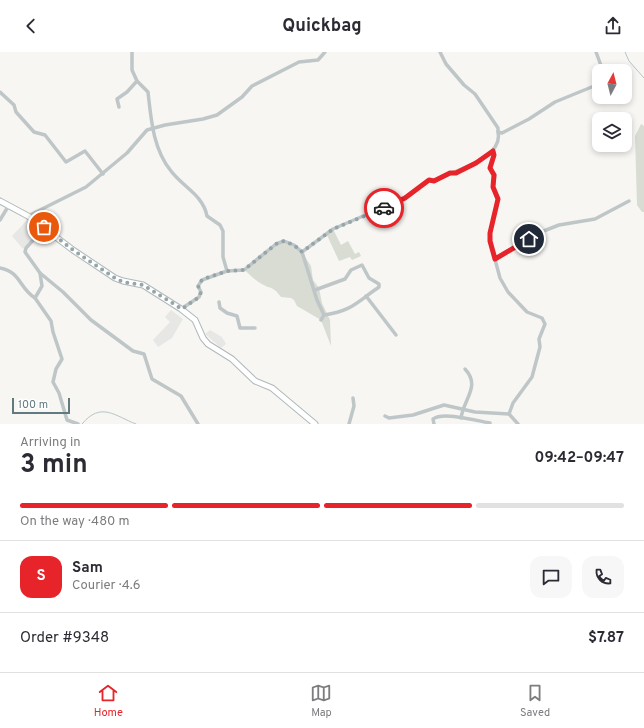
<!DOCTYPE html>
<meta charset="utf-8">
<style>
:root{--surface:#fff;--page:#f7f7f7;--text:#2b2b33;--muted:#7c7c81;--line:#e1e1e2;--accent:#e6242a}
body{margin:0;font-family:Overpass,sans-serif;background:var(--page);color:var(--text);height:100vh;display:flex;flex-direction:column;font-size:15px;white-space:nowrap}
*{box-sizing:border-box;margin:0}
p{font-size:13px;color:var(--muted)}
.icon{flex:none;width:22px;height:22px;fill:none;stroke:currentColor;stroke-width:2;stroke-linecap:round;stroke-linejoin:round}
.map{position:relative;height:372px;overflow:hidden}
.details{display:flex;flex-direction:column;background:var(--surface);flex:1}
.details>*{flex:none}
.needle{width:26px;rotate:7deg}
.tools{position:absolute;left:592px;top:12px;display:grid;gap:8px}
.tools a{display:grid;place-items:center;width:40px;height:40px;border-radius:8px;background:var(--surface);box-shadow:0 2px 6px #0003;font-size:20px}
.scale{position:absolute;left:12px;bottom:10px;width:58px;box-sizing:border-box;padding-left:4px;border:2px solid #617a7f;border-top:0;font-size:11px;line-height:14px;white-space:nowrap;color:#617a7f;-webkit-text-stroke:3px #fff;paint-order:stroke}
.pin{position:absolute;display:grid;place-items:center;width:34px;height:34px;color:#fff;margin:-17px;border:2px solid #fff;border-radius:50%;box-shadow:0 1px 4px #0007}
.courier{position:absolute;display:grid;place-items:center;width:40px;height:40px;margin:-20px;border:3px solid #e6242a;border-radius:50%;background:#fff;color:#222;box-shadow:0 1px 5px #0007}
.head em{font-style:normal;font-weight:700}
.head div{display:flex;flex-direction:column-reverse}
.head{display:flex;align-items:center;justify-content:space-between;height:68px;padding:0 20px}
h1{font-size:26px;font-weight:700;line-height:30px}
.bar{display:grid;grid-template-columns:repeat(4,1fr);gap:6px 4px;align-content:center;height:48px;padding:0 20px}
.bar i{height:5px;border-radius:3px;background:var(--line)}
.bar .selected{background:var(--accent)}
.bar p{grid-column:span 4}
.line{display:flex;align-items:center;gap:10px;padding:0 20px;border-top:1px solid var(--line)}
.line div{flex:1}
.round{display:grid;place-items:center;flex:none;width:42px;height:42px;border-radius:12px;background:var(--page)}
header{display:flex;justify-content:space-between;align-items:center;height:52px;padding:0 20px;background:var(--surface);font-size:18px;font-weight:700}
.dock{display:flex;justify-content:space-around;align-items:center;height:56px;border-top:1px solid var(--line);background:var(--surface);font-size:11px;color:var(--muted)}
.dock a{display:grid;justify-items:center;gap:2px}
.dock .selected{color:var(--accent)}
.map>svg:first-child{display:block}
.built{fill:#e7e8e6}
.green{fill:#d8dcd2}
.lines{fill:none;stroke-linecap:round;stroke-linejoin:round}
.stream{stroke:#b4c6c6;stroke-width:1}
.secondary-casing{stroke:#afb9bb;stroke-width:7}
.minor{stroke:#bfc6c8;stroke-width:3.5}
.secondary{stroke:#fff;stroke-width:5}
.done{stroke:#96a5a8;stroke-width:4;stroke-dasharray:0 7.2}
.route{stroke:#e6242a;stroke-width:5}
</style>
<header><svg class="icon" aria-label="back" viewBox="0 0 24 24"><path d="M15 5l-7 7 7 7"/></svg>Quickbag<svg class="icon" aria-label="share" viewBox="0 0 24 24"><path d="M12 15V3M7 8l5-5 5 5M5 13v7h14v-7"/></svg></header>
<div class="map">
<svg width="644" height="372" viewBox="0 0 644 372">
<rect width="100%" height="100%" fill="#f7f6f3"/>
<g class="built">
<path d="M28 167 40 178 23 197 12 184Z"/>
<path d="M171 258 183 267 172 286 158 295 153 288 170 270 165 265Z"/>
<path d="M210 278 222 285 226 292 221 296 205 282Z"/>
</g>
<g class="green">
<path d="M641 72 644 74V160H642L637 153 635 84Z"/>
<path d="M333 177 341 193 348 189 355 202 359 200 361 204 352 208 350 205 339 209 326 181Z"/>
<path d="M284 189 301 199 311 214 313 228 319 236 322 251 330 268 331 294 321 268 297 254 294 248 291 246 281 245C272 233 272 238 262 232 255 229 250 222 244 218L276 192Z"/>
</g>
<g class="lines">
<g class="stream">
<path d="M625 0 629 9 644 26"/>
<path d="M82 372C101 349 115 364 136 372"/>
</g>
<g class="secondary-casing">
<path id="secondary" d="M0 149 28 164 73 198 115 226 123 229 143 233 181 257 195 268 203 286 208 292 232 307 255 329 272 336 315 372"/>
</g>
<g class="minor">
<path d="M132 0V18L137 29 148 40C151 67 153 97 171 119 183 135 203 143 207 164L220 173 223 179V205L227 219 202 228 198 234 201 240 199 245 181 257"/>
<path d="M440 0 446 12 464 33 475 42 498 76V80"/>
<path d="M596 0 603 19"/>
<path d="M0 40 14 53 16 60 34 80 45 83 66 110 85 99 103 122"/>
<path d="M119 55 117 47 127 40 137 29"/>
<path d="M493 99 494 103 490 116 495 123 493 135 498 147 490 181V189L500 226 508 240 527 260 542 266 545 272 539 287 540 295 532 325 513 351 509 362 518 372"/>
<path d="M28 164 86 135 127 101 147 78 165 73 203 67 217 63 242 45 252 34 299 10 318 8 325 0"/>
<path d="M0 168 9 153"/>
<path d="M45 175 26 196 25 200 40 221 42 234 35 246 51 269 53 280 62 307 56 317 53 330 59 341 67 368 78 372"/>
<path d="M302 200 317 248 324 263 321 268"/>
<path d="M495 207 536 182 559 173 595 167 629 149"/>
<path d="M0 216C21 220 19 236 35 246"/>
<path d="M227 219 244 218 276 192 284 189 294 193 302 200 333 177 405 146 429 128 434 129C451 119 504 108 498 80L502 81 529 67 555 50 599 32"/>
<path d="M40 221 63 240 91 268 133 299 144 302 152 327 181 344 198 372"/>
<path d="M315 238 345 227 351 218 362 213 369 226 379 232V235C357 250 352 259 324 263"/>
<path d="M366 244 396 283"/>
<path d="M219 250 220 256 227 261 237 264 240 276H255"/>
<path d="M385 364 389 366 413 363 444 353 475 360 509 362"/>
<path d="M461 366C464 346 481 334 465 317"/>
<path d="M349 372 354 354 353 346"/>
<path d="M434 372 433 367C443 359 478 369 490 371"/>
</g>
<use href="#secondary" class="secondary"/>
</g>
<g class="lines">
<path class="done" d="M44 175 73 198 115 226 123 230 143 233 182 257 199 245 201 240 198 234 202 228 206 226 227 219 244 218 276 192 284 189 294 193 302 200 333 177 384 156"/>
<path class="route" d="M384 156 405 146 429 128 434 129 450 121H456L476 111 493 99 494 103 490 116 494 123 493 135 498 147 490 181V189L495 207 529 187"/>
</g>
</svg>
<div class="tools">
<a><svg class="needle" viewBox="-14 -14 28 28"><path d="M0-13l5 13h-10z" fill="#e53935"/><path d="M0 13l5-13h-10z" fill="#7c7c81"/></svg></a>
<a><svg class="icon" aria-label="layers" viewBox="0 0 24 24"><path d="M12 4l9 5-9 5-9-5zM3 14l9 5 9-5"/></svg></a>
</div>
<div class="scale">100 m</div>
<div class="pin" style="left:44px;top:175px;background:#ea580c"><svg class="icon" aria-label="bag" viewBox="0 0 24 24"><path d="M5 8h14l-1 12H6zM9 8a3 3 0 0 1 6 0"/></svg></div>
<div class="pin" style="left:529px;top:187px;background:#1f2937"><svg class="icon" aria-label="home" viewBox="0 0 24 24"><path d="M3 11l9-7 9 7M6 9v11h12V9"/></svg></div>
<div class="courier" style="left:384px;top:156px"><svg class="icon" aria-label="car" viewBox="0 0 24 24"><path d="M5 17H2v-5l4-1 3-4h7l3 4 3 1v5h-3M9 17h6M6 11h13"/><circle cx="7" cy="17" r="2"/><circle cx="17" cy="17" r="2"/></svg></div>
</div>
<section class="details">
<div class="head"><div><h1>3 min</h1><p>Arriving in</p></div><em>09:42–09:47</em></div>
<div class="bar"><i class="selected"></i><i class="selected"></i><i class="selected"></i><i></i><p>On the way · 480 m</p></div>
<div class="line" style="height:72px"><b class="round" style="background:var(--accent);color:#fff">S</b><div><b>Sam</b><p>Courier · 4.6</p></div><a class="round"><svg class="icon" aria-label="chat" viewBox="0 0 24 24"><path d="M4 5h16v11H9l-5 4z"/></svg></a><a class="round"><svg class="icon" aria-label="phone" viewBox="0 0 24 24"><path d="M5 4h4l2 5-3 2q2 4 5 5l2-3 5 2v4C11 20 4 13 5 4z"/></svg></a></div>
<div class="line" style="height:52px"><div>Order #9348</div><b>$7.87</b></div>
</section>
<nav class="dock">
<a class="selected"><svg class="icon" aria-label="home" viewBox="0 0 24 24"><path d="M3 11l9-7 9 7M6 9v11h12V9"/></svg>Home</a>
<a><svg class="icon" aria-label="map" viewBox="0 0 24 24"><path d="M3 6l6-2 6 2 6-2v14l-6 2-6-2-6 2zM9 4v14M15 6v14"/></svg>Map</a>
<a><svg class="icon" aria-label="saved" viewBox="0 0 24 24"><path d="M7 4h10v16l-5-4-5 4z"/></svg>Saved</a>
</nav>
